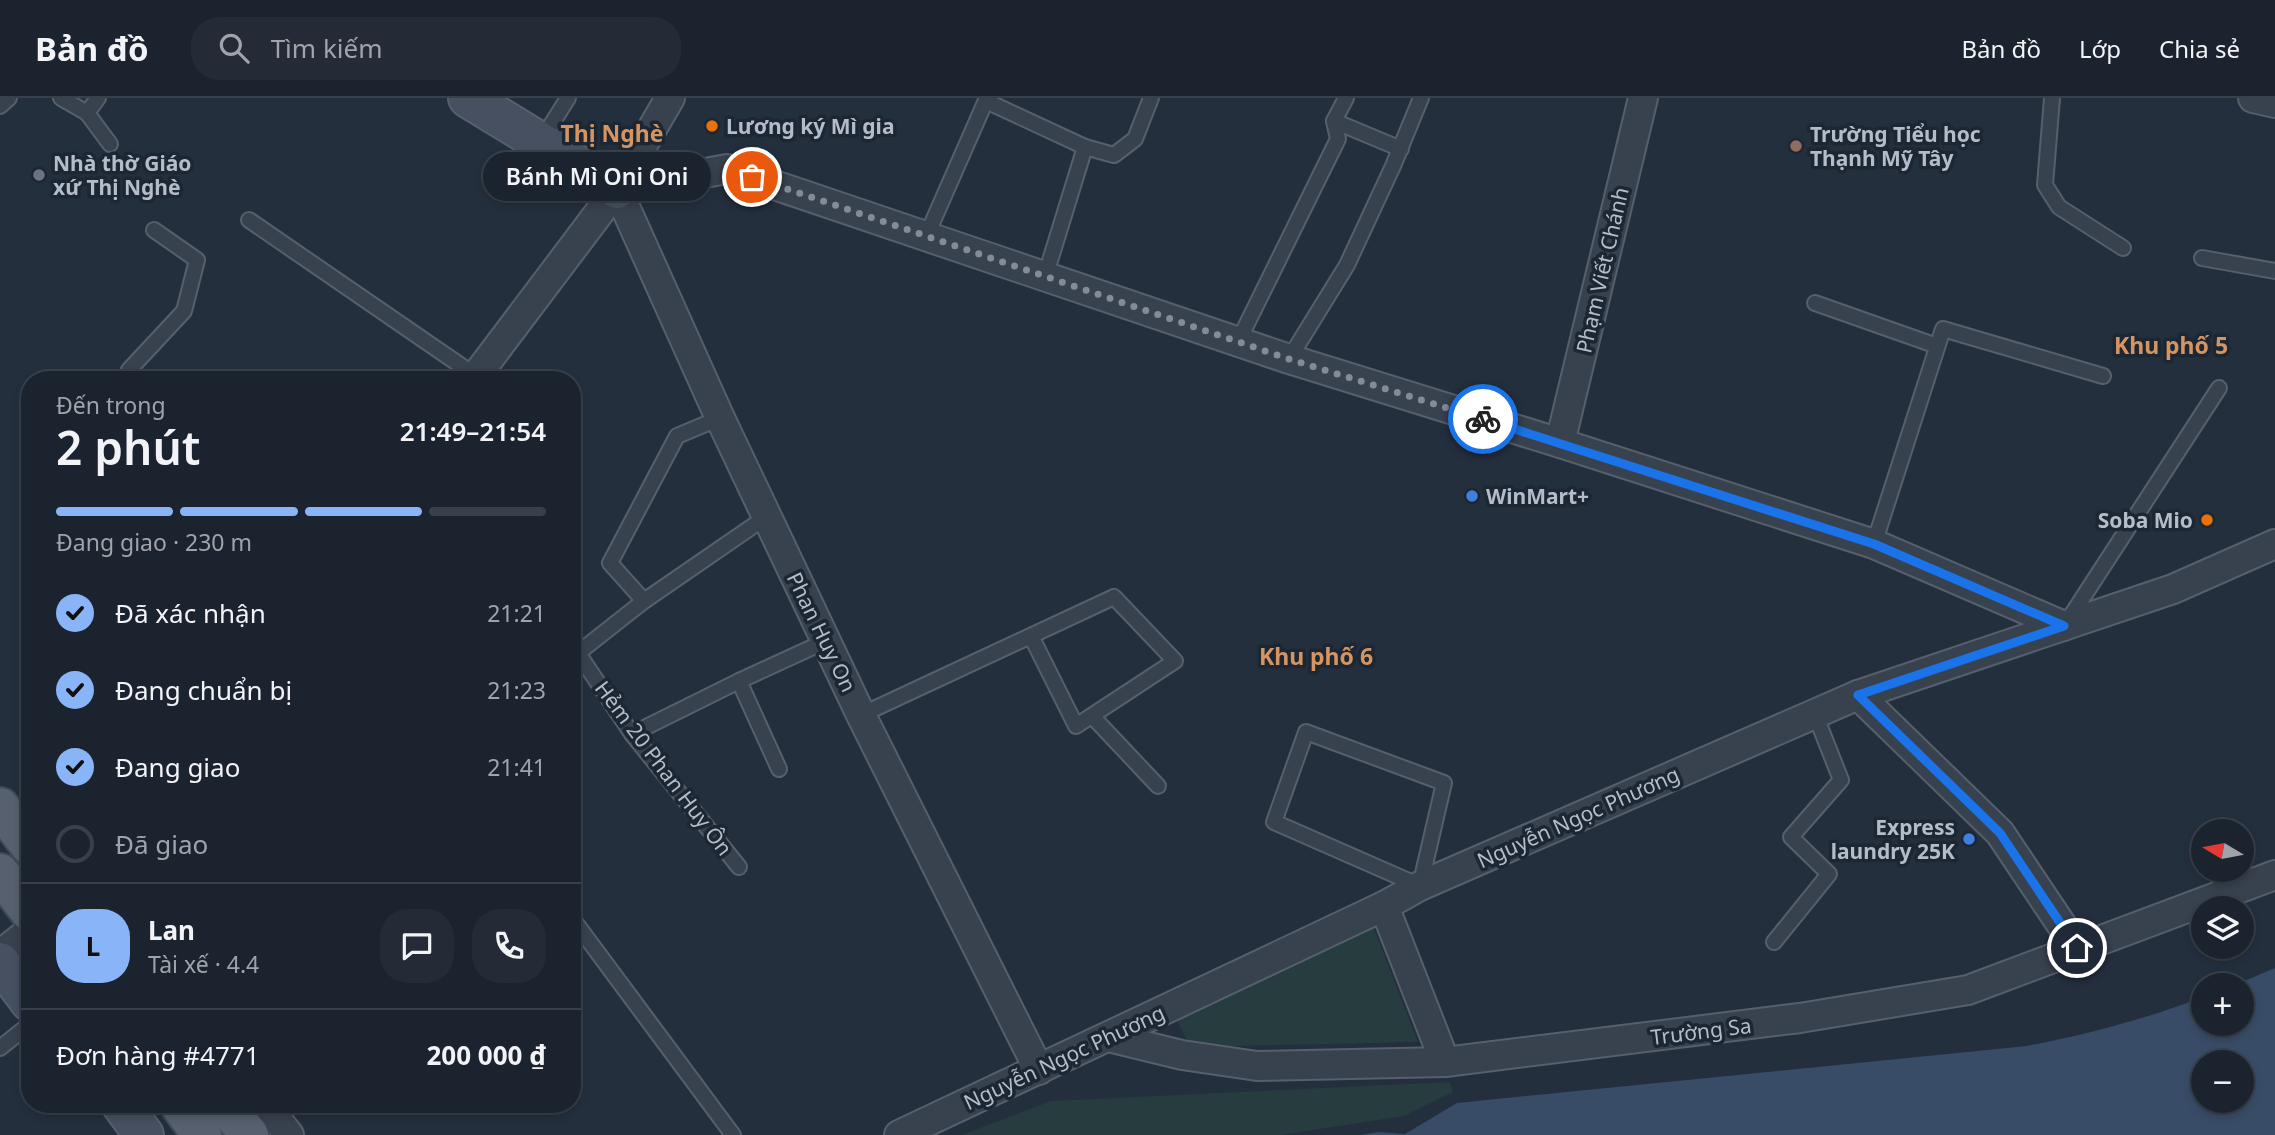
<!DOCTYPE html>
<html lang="vi">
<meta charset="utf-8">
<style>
:root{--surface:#1b232e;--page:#242b36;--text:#f1f3f6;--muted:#a0a4aa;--line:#39404a;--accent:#8ab4f8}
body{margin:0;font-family:"Noto Sans",sans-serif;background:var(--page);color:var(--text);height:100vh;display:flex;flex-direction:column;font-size:26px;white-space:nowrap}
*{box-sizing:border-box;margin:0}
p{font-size:23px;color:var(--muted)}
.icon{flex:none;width:38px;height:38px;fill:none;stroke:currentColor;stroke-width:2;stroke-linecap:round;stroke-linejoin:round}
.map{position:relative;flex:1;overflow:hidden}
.details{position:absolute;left:21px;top:273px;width:560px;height:742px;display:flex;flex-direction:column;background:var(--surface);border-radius:28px;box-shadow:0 4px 10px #0003,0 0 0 2px var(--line)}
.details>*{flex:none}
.needle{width:46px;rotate:280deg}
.tools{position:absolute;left:2191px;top:721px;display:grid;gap:14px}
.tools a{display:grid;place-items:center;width:63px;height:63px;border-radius:50%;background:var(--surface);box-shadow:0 4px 10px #0003,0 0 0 2px var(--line);font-size:35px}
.pin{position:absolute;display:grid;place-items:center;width:60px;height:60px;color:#fff;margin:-30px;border:4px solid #fff;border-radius:50%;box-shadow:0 2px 7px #0007}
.courier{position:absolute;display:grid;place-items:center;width:70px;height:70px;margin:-35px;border:5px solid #1a73e8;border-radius:50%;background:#fff;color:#222;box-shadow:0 2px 9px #0007}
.bubble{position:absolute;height:49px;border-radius:24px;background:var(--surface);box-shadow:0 4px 10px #0003,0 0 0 2px var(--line);font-size:23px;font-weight:600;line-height:49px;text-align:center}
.overview em{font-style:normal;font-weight:600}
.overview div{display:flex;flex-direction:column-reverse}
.overview{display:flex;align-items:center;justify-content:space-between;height:119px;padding:0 35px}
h1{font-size:46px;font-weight:600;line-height:52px}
.bar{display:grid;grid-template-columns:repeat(4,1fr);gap:10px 7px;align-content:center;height:84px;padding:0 35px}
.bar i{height:9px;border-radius:5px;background:var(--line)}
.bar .current{background:var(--accent)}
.bar p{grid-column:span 4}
.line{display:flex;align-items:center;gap:18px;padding:0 35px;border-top:2px solid var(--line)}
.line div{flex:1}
.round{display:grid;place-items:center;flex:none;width:74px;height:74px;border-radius:28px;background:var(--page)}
ol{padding:0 35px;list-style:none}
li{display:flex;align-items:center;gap:21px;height:77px}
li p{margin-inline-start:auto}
li .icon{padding:7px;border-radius:50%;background:var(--accent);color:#111;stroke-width:4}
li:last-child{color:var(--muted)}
li i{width:38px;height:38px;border:4px solid var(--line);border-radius:50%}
header{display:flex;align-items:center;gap:42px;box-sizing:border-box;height:98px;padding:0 35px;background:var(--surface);border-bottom:2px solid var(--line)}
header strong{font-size:33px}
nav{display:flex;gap:38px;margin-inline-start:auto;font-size:24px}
.search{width:490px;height:63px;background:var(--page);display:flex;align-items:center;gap:18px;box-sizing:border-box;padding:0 24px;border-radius:28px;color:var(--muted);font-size:26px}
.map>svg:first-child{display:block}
.park{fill:#263c3f}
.water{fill:#394c67;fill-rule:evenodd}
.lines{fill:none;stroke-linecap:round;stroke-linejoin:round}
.lane-casing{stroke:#565f6c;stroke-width:18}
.street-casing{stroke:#565f6c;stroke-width:32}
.secondary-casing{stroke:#565f6c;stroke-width:42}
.primary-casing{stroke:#414a57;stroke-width:42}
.lane{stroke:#38414e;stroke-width:14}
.street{stroke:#38414e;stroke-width:28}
.secondary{stroke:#465061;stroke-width:38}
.primary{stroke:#56606e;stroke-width:38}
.done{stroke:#828b98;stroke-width:7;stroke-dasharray:0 12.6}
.route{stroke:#1a73e8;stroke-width:9}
.food-dot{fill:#e8710a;stroke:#1d2633;stroke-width:2.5}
.education-dot{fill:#8d6e63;stroke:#1d2633;stroke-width:2.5}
.worship-dot{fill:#6b7280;stroke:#1d2633;stroke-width:2.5}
.shop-dot{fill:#3f7fe0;stroke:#1d2633;stroke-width:2.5}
.labels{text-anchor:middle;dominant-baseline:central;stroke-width:7;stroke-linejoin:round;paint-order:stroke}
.poi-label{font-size:21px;font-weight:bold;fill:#b4bcc9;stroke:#1d2633;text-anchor:start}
.street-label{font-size:21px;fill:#b4bcc9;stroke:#1d2633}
.neighbourhood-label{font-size:23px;font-weight:bold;fill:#d59563;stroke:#1d2633}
</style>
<header>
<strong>Bản đồ</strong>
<div class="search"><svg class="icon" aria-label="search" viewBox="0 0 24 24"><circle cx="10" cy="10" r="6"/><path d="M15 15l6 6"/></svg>Tìm kiếm</div>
<nav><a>Bản đồ</a><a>Lớp</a><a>Chia sẻ</a></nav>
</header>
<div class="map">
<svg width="2275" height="1037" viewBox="0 0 2275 1037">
<rect width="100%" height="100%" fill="#242f3e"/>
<g class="park">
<path d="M1373 828 1418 944 1190 949 1176 920Z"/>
<path d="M1450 984 1453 994 1404 1018 1280 1037H962L1051 1003Z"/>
</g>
<path class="water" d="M2275 870V1037H1361L1378 1034 1405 1036 1457 1005 2027 948C2088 936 2146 921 2203 899V926H2242V887H2235ZM2203 964H2242V1003H2203Z"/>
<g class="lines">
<g class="lane-casing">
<g id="lane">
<path d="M61 0 87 15 110 46"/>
<path d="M2052 0 2045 87 2059 109 2123 150"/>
<path d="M986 3 1085 49"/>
<path d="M0 8 9 0"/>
<path d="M87 15 98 0"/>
<path d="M1334 23 1401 51"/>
<path d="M541 43 568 0"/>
<path d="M249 122 476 278"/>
<path d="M926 139 987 0"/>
<path d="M2202 160 2275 173"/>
<path d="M1045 179 1085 49 1114 57 1135 41 1151 0"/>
<path d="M1815 205 1937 248"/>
<path d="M1238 244 1338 41 1334 23 1346 0"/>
<path d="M1289 261 1347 167 1393 68 1421 0"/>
<path d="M139 282 129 272 184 213 197 162 154 132"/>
<path d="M1874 446 1943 231 2103 278"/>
<path d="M644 503 610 465 677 338 720 320"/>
<path d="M2067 524 2219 290"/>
<path d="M861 617 1114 499 1175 563 1076 628 1031 538"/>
<path d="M1092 618 1158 688"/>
<path d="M1306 634 1444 685 1420 788 1274 724Z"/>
<path d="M632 636 739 583"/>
<path d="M779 671 739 583 826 543"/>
<path d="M739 769 632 636 578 555 644 503 766 419"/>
<path d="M572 820 733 1037"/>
<path d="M1774 844 1829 776 1791 739 1841 682 1815 616"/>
<path d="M0 950 30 926"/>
</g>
</g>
<g class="street-casing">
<g id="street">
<path d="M2253 0 2275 5"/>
<path d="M617 91 727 71 1289 261 1560 345 1874 446 2064 528"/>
<path d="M617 91 720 320 861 617 1039 972"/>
<path d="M473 282 617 91 670 0"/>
<path d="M1560 345 1643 0"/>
<path d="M1858 597 2000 735 2077 850"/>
<path d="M1384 808 1445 964"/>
<path d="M0 857 30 833"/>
<path d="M1108 939 1182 957 1257 968 1445 964 1800 920 1968 892 2275 777"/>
<path d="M265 1006 289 1037"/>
<path d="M899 1037 1384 808 1420 788 1858 597 2173 491 2275 446"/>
</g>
</g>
<g class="secondary-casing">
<g id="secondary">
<path d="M468 0 617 91"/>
<path d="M0 864 30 904"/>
<path d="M121 1006 144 1037"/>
</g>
</g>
<g class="primary-casing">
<g id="primary">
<path d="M0 709 30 748"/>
<path d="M0 775 30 814"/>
<path d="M179 1006 202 1037"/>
<path d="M225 1006 249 1037"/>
</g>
</g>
<use href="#lane" class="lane"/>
<use href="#street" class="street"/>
<use href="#secondary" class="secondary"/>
<use href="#primary" class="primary"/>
</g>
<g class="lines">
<path class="done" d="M752 79 1289 261 1483 321"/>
<path class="route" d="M1483 321 1874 446 2064 528 1858 597 2000 735 2077 850"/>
</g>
<g class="food-dot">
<circle cx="712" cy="28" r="7"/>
<circle cx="2207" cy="422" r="7"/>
</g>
<circle class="education-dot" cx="1796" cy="48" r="7"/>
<circle class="worship-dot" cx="39" cy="77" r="7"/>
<g class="shop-dot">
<circle cx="1472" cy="398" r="7"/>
<circle cx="1969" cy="741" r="7"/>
</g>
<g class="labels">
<g class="poi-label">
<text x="726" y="28">Lương ký Mì gia</text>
<text x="1810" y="36">Trường Tiểu học<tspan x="1810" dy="24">Thạnh Mỹ Tây</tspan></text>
<text x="53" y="65">Nhà thờ Giáo<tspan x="53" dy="24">xứ Thị Nghè</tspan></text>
<text x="1486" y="398">WinMart+</text>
<text x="2193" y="422" text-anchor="end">Soba Mio</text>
<text x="1955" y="729" text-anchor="end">Express<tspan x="1955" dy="24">laundry 25K</tspan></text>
</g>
<g class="street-label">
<text transform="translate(1602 172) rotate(-77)">Phạm Viết Chánh</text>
<text transform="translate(822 534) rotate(64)">Phan Huy On</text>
<text transform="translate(664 670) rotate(53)">Hẻm 20 Phan Huy Ôn</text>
<text transform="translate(1578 719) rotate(-24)">Nguyễn Ngọc Phương</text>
<text transform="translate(1701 933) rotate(-7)">Trường Sa</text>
<text transform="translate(1064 959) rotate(-25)">Nguyễn Ngọc Phương</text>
</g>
<g class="neighbourhood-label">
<text x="612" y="35">Thị Nghè</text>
<text x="2171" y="247">Khu phố 5</text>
<text x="1316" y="558">Khu phố 6</text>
</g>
</g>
</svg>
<div class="tools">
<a><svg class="needle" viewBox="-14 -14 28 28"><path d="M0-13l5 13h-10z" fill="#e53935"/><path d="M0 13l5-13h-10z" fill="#a0a4aa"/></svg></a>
<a><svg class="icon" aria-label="layers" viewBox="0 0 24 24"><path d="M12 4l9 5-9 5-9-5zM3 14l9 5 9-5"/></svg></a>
<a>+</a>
<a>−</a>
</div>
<div class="pin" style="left:752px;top:79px;background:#ea580c"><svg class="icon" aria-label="bag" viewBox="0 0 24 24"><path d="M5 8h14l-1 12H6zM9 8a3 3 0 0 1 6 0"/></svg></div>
<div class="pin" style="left:2077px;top:850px;background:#1f2937"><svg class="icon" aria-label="home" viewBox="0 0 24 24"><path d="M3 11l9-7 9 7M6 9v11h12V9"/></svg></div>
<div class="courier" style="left:1483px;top:321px"><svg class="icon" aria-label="bike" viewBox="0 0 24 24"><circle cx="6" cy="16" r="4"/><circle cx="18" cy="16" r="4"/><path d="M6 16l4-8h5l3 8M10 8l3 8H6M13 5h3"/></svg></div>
<div class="bubble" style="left:483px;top:54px;width:228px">Bánh Mì Oni Oni</div>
<section class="details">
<div class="overview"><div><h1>2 phút</h1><p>Đến trong</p></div><em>21:49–21:54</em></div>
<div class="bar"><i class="current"></i><i class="current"></i><i class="current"></i><i></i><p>Đang giao · 230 m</p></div>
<ol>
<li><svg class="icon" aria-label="check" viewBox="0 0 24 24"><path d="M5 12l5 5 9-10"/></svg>Đã xác nhận<p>21:21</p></li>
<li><svg class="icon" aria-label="check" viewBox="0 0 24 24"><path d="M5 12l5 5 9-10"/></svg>Đang chuẩn bị<p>21:23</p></li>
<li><svg class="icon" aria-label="check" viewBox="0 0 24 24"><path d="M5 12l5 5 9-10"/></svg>Đang giao<p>21:41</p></li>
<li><i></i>Đã giao</li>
</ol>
<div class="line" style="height:126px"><b class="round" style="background:var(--accent);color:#111">L</b><div><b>Lan</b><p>Tài xế · 4.4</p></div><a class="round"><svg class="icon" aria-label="chat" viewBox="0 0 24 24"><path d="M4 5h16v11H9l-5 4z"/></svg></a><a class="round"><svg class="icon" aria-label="phone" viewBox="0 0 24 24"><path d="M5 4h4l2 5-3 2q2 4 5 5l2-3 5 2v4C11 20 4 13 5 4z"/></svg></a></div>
<div class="line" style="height:91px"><div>Đơn hàng #4771</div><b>200 000 ₫</b></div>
</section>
</div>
